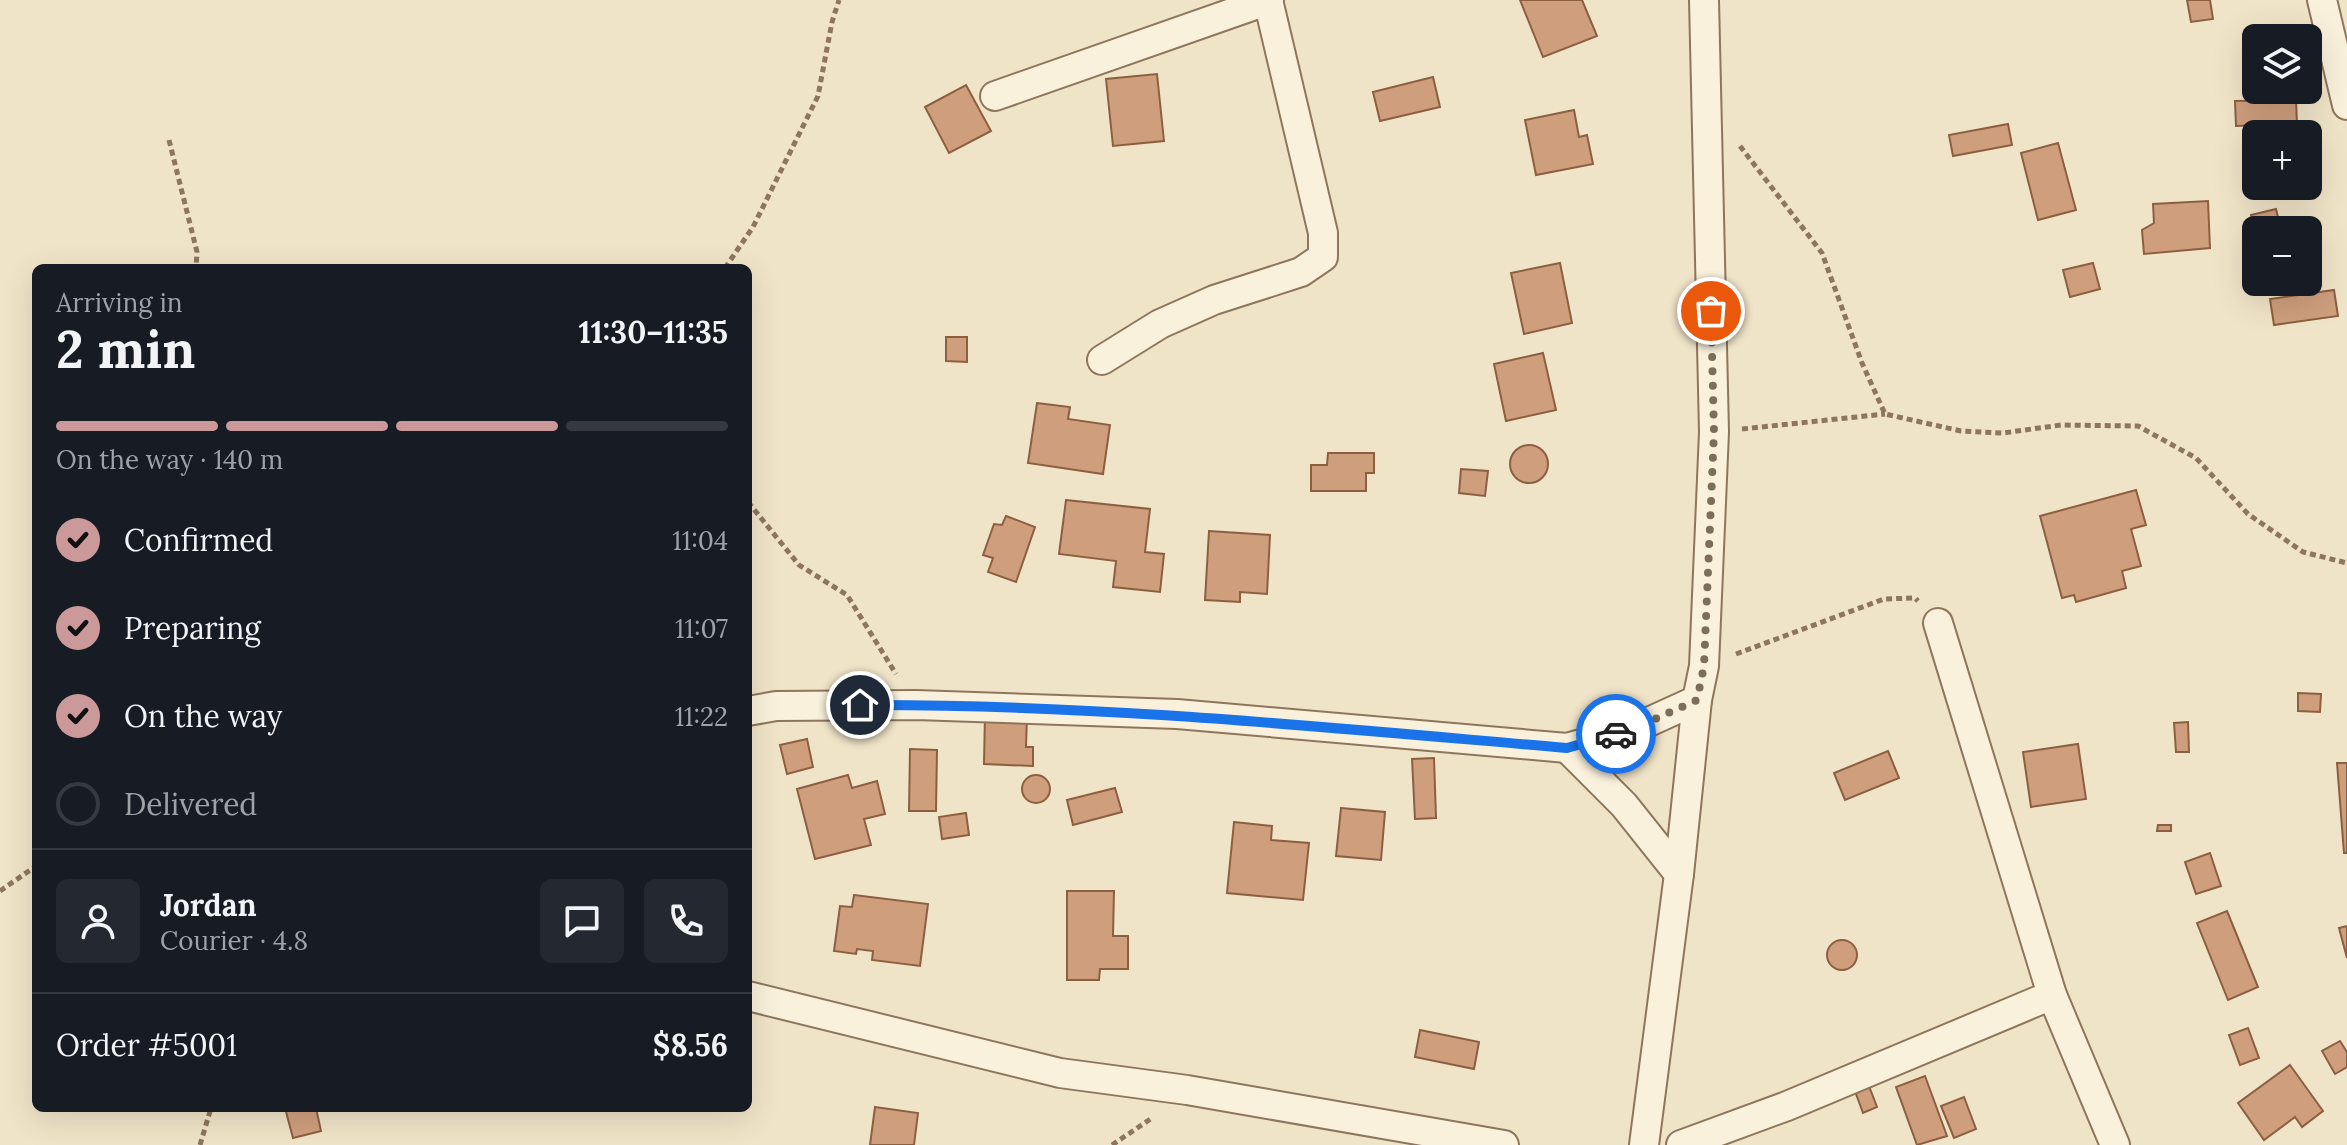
<!DOCTYPE html>
<meta charset="utf-8">
<style>
:root{--surface:#171b24;--page:#242831;--text:#f1f3f6;--muted:#9ea1a6;--line:#363941;--accent:#cc999b}
body{margin:0;font-family:Lora,serif;background:var(--page);color:var(--text);height:100vh;display:flex;flex-direction:column;font-size:30px;white-space:nowrap}
*{box-sizing:border-box;margin:0}
p{font-size:26px;color:var(--muted)}
.icon{flex:none;width:44px;height:44px;fill:none;stroke:currentColor;stroke-width:2;stroke-linecap:round;stroke-linejoin:round}
.map{position:relative;flex:1;overflow:hidden}
.side{position:absolute;left:32px;top:264px;width:720px;height:848px;display:flex;flex-direction:column;background:var(--surface);border-radius:12px;box-shadow:0 8px 32px #0002}
.side>*{flex:none}
.buttons{position:absolute;left:2242px;top:24px;display:grid;gap:16px}
.buttons a{display:grid;place-items:center;width:80px;height:80px;border-radius:12px;background:var(--surface);box-shadow:0 8px 32px #0002;font-size:40px}
.pin{position:absolute;display:grid;place-items:center;width:68px;height:68px;color:#fff;margin:-34px;border:4px solid #fff;border-radius:50%;box-shadow:0 2px 8px #0007}
.courier{position:absolute;display:grid;place-items:center;width:80px;height:80px;margin:-40px;border:6px solid #1a73e8;border-radius:50%;background:#fff;color:#222;box-shadow:0 2px 10px #0007}
.head em{font-style:normal;font-weight:700}
.head div{display:flex;flex-direction:column-reverse}
.head{display:flex;align-items:center;justify-content:space-between;height:136px;padding:0 24px}
h1{font-size:52px;font-weight:700;line-height:60px}
.bar{display:grid;grid-template-columns:repeat(4,1fr);gap:12px 8px;align-content:center;height:96px;padding:0 24px}
.bar i{height:10px;border-radius:6px;background:var(--line)}
.bar .current{background:var(--accent)}
.bar p{grid-column:span 4}
.line{display:flex;align-items:center;gap:20px;padding:0 24px;border-top:2px solid var(--line)}
.line div{flex:1}
.round{display:grid;place-items:center;flex:none;width:84px;height:84px;border-radius:12px;background:var(--page)}
ol{padding:0 24px;list-style:none}
li{display:flex;align-items:center;gap:24px;height:88px}
li p{margin-inline-start:auto}
li .icon{padding:8px;border-radius:50%;background:var(--accent);color:#111;stroke-width:4}
li:last-child{color:var(--muted)}
li i{width:44px;height:44px;border:4px solid var(--line);border-radius:50%}
.map>svg:first-child{display:block}
.building{fill:#cf9f7d;stroke:#8d5f41;stroke-width:2}
.lines{fill:none;stroke-linecap:round;stroke-linejoin:round}
.street-casing{stroke:#8d765c;stroke-width:32}
.path{stroke:#8d765c;stroke-width:5;stroke-dasharray:6 4;stroke-linecap:butt}
.street{stroke:#faf1dc;stroke-width:28}
.done{stroke:#7c6e5b;stroke-width:8;stroke-dasharray:0 14.4}
.route{stroke:#1a73e8;stroke-width:10}
</style>
<div class="map">
<svg width="2347" height="1145" viewBox="0 0 2347 1145">
<rect width="100%" height="100%" fill="#f0e4c8"/>
<g class="building">
<path d="M1520 0H1582L1597 36 1543 57Z"/>
<path d="M2187 0H2210L2213 19 2191 22Z"/>
<path d="M1157 74 1164 141 1113 146 1106 79Z"/>
<path d="M1433 77 1440 107 1380 121 1373 92Z"/>
<path d="M966 85 991 131 949 153 925 107Z"/>
<path d="M2296 100 2297 124 2236 126 2235 101Z"/>
<path d="M1574 110 1579 137 1587 135 1593 164 1536 175 1525 120Z"/>
<path d="M2008 124 2012 145 1953 156 1949 135Z"/>
<path d="M2058 143 2076 210 2038 220 2021 153Z"/>
<path d="M2208 201 2210 248 2144 254 2142 230 2154 223 2153 204Z"/>
<path d="M2276 209 2281 229 2256 230V234L2251 215Z"/>
<path d="M1560 263 1572 323 1524 334 1511 273Z"/>
<path d="M2093 263 2100 289 2070 297 2063 270Z"/>
<path d="M2334 290 2338 316 2274 325 2270 299Z"/>
<path d="M946 337H967V362L946 361Z"/>
<path d="M1543 353 1556 410 1506 421 1494 364Z"/>
<path d="M1037 403 1070 407 1068 419 1110 425 1103 474 1028 463Z"/>
<circle cx="1529" cy="464" r="19"/>
<path d="M1328 453H1374V473H1366V491H1311V465H1327Z"/>
<path d="M1461 469 1488 471 1485 496 1459 493Z"/>
<path d="M2136 490 2146 525 2131 529 2141 566 2122 571 2126 588 2076 602 2074 595 2062 598 2040 516Z"/>
<path d="M1066 500 1150 509 1145 552 1164 554 1160 592 1113 587 1116 561 1059 554Z"/>
<path d="M1006 516 1035 527 1016 582 988 572 993 558 983 555 994 524 1002 525Z"/>
<path d="M1209 531 1270 535 1267 594 1240 592V602L1205 600Z"/>
<path d="M2298 693 2321 694 2320 712 2298 711Z"/>
<path d="M985 714 1027 715 1026 747H1033V766L984 764Z"/>
<path d="M2188 722 2189 752H2176L2174 723Z"/>
<path d="M807 739 813 767 787 774 780 745Z"/>
<path d="M2078 744 2086 799 2031 807 2023 752Z"/>
<path d="M910 749 937 750 936 811H909Z"/>
<path d="M1888 751 1899 778 1845 800 1834 773Z"/>
<path d="M1434 758 1436 818 1415 819 1412 759Z"/>
<path d="M2337 763H2347V853H2344Z"/>
<path d="M848 775 852 788 877 781 885 814 864 819 871 845 815 859 797 789Z"/>
<circle cx="1036" cy="789" r="14"/>
<path d="M1115 788 1122 812 1073 825 1067 800Z"/>
<path d="M1341 808 1385 812 1381 860 1336 856Z"/>
<path d="M966 813 969 835 942 839 939 817Z"/>
<path d="M1234 822 1272 826 1271 840 1309 843 1303 900 1227 893Z"/>
<path d="M2158 825H2171V831H2157Z"/>
<path d="M2210 853 2221 886 2196 894 2185 862Z"/>
<path d="M1067 891H1114L1113 936H1128V969H1100L1099 980H1067Z"/>
<path d="M854 895 928 904 920 966 872 960 873 951 857 949 856 954 834 951 840 906 852 907Z"/>
<path d="M2227 911 2258 987 2228 1000 2197 923Z"/>
<path d="M2347 926V958L2339 928Z"/>
<circle cx="1842" cy="955" r="15"/>
<path d="M2248 1028 2259 1058 2240 1065 2229 1035Z"/>
<path d="M1420 1030 1479 1042 1474 1069 1415 1057Z"/>
<path d="M2340 1041 2347 1052V1067L2335 1074 2322 1051Z"/>
<path d="M2290 1065 2323 1111 2302 1127 2295 1117 2264 1140 2238 1103Z"/>
<path d="M1925 1076 1947 1136 1917 1145 1896 1087Z"/>
<path d="M1869 1086 1877 1107 1863 1113 1855 1091Z"/>
<path d="M1964 1097 1976 1129 1954 1138 1941 1106Z"/>
<path d="M875 1107 918 1113 914 1145H870Z"/>
<path d="M285 1108H316L321 1131 293 1138Z"/>
</g>
<g class="lines">
<g class="street-casing">
<g id="street">
<path d="M2322 0 2347 105"/>
<path d="M995 96 1269 0"/>
<path d="M1102 360 1160 324 1214 300 1301 272 1323 257V233L1268 0"/>
<path d="M1938 623 2052 995 2115 1145"/>
<path d="M748 711 776 706 916 705 1177 714 1567 748 1631 730 1697 700"/>
<path d="M1567 748 1624 805 1679 874"/>
<path d="M748 996 1060 1073 1187 1090 1504 1145"/>
<path d="M1644 1145 1679 874 1697 700 1704 666 1714 432 1704 0"/>
<path d="M1681 1145 1787 1106 2052 995"/>
</g>
</g>
<g class="path">
<path d="M169 140 197 252 196 268"/>
<path d="M1740 146 1822 253 1862 363 1885 414 1961 431 2003 433 2061 425 2138 426 2196 458 2248 514 2303 552 2347 563"/>
<path d="M725 268 753 227 818 96 832 22 839 0"/>
<path d="M1742 429 1885 414"/>
<path d="M748 502 799 565 847 595 896 674"/>
<path d="M1736 654 1884 599 1915 598 1918 601"/>
<path d="M0 891 36 866"/>
<path d="M200 1145 211 1108"/>
<path d="M1112 1145 1152 1118"/>
</g>
<use href="#street" class="street"/>
</g>
<g class="lines">
<path class="done" d="M1616 734 1631 730 1697 700 1704 666 1714 432 1711 311"/>
<path class="route" d="M860 705C1097 704 1332 728 1567 748L1616 734"/>
</g>
</svg>
<div class="buttons">
<a><svg class="icon" aria-label="layers" viewBox="0 0 24 24"><path d="M12 4l9 5-9 5-9-5zM3 14l9 5 9-5"/></svg></a>
<a>+</a>
<a>−</a>
</div>
<div class="pin" style="left:1711px;top:311px;background:#ea580c"><svg class="icon" aria-label="bag" viewBox="0 0 24 24"><path d="M5 8h14l-1 12H6zM9 8a3 3 0 0 1 6 0"/></svg></div>
<div class="pin" style="left:860px;top:705px;background:#1f2937"><svg class="icon" aria-label="home" viewBox="0 0 24 24"><path d="M3 11l9-7 9 7M6 9v11h12V9"/></svg></div>
<div class="courier" style="left:1616px;top:734px"><svg class="icon" aria-label="car" viewBox="0 0 24 24"><path d="M5 17H2v-5l4-1 3-4h7l3 4 3 1v5h-3M9 17h6M6 11h13"/><circle cx="7" cy="17" r="2"/><circle cx="17" cy="17" r="2"/></svg></div>
<section class="side">
<div class="head"><div><h1>2 min</h1><p>Arriving in</p></div><em>11:30–11:35</em></div>
<div class="bar"><i class="current"></i><i class="current"></i><i class="current"></i><i></i><p>On the way · 140 m</p></div>
<ol>
<li><svg class="icon" aria-label="check" viewBox="0 0 24 24"><path d="M5 12l5 5 9-10"/></svg>Confirmed<p>11:04</p></li>
<li><svg class="icon" aria-label="check" viewBox="0 0 24 24"><path d="M5 12l5 5 9-10"/></svg>Preparing<p>11:07</p></li>
<li><svg class="icon" aria-label="check" viewBox="0 0 24 24"><path d="M5 12l5 5 9-10"/></svg>On the way<p>11:22</p></li>
<li><i></i>Delivered</li>
</ol>
<div class="line" style="height:144px"><a class="round"><svg class="icon" aria-label="person" viewBox="0 0 24 24"><circle cx="12" cy="8" r="4"/><path d="M4 21q1-7 8-7t8 7"/></svg></a><div><b>Jordan</b><p>Courier · 4.8</p></div><a class="round"><svg class="icon" aria-label="chat" viewBox="0 0 24 24"><path d="M4 5h16v11H9l-5 4z"/></svg></a><a class="round"><svg class="icon" aria-label="phone" viewBox="0 0 24 24"><path d="M5 4h4l2 5-3 2q2 4 5 5l2-3 5 2v4C11 20 4 13 5 4z"/></svg></a></div>
<div class="line" style="height:104px"><div>Order #5001</div><b>$8.56</b></div>
</section>
</div>
